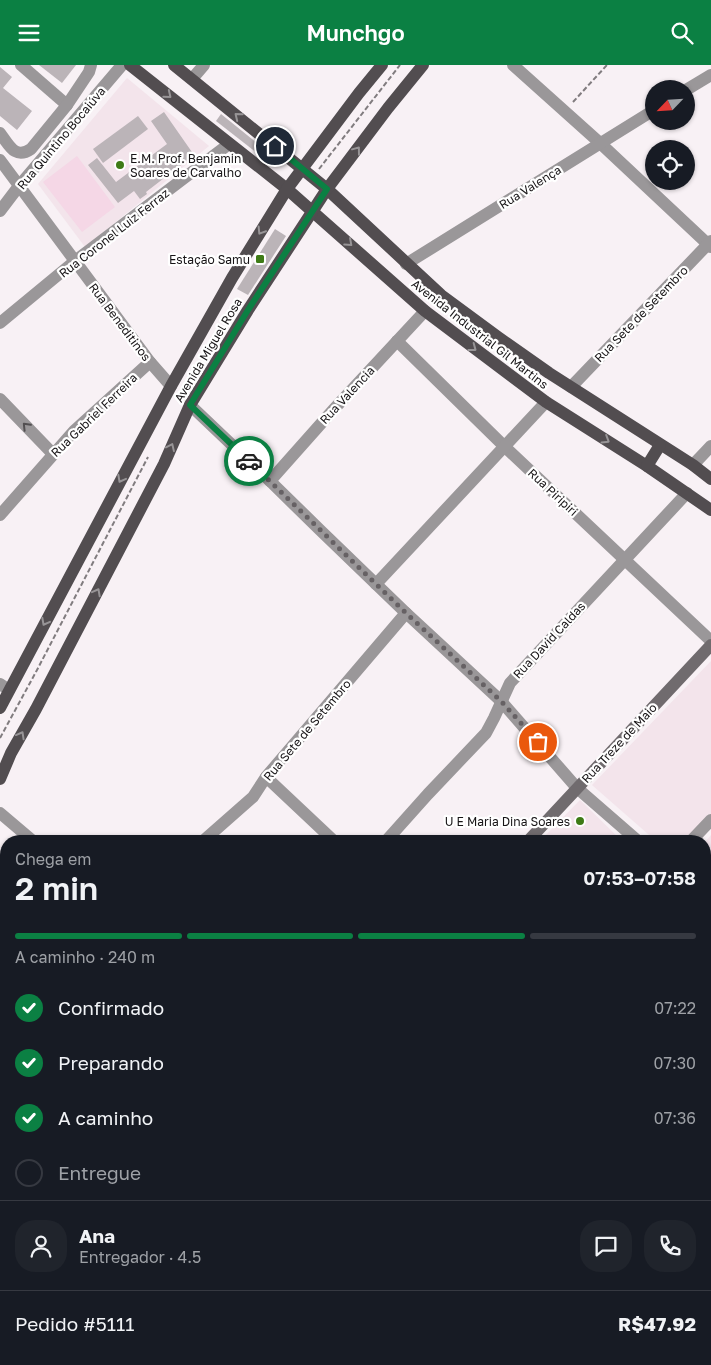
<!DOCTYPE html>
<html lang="pt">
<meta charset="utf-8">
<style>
:root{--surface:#171b24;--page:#20242c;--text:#f1f3f6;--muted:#9ea1a6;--line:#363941;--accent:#0b8043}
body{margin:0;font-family:"Golos Text",sans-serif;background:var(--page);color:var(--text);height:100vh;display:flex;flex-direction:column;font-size:19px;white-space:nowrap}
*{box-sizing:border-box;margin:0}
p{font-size:16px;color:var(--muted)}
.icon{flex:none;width:28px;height:28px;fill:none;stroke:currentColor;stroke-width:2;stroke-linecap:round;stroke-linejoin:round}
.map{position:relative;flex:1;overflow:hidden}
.drawer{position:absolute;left:0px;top:770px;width:711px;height:530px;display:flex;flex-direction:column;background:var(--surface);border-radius:20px 20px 0 0;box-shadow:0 1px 4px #0004}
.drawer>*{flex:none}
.needle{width:32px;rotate:245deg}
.controls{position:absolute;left:645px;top:15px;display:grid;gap:10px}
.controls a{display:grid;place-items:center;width:50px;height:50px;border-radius:50%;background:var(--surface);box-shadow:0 1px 4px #0004;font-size:25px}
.pin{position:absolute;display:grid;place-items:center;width:42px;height:42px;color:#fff;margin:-21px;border:2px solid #fff;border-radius:50%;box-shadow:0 1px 5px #0007}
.courier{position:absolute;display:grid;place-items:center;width:50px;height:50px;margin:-25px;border:4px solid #0b8043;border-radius:50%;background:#fff;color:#222;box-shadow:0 1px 6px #0007}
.summary em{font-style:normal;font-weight:600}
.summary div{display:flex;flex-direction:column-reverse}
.summary{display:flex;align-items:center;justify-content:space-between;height:85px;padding:0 15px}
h1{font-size:32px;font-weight:600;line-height:38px}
.bar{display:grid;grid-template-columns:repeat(4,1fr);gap:8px 5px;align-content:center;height:60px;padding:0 15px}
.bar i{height:6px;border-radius:4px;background:var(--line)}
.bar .selected{background:var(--accent)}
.bar p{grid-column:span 4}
.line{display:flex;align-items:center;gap:12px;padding:0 15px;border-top:1px solid var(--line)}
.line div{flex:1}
.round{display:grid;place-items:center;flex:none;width:52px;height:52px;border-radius:20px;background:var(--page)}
ol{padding:0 15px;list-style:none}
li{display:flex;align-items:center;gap:15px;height:55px}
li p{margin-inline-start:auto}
li .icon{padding:5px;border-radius:50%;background:var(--accent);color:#fff;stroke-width:4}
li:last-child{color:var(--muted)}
li i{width:28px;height:28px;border:2px solid var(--line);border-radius:50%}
header{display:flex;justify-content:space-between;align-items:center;height:65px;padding:0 15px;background:var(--accent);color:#fff;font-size:22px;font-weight:600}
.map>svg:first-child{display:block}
.built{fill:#f3e4eb}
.green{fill:#f5d7e6}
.building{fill:#bbb4b8}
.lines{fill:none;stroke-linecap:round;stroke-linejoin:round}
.path{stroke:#817c7f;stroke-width:2;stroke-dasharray:5 2.5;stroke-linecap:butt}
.street{stroke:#9a9799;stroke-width:12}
.secondary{stroke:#706b6e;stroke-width:12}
.primary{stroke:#524d50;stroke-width:12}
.oneway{stroke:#979496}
.oneway2{stroke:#524f51}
.done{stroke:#666164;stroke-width:5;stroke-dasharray:0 9}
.route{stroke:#0b8043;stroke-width:6}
.poi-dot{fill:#3e7b16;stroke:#fff;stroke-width:2}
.labels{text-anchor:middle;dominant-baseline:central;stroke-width:4.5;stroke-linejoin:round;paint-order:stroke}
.street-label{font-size:12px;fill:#171416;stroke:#fff}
.poi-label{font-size:12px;fill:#171416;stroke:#fff;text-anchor:end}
</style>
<header><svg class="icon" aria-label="menu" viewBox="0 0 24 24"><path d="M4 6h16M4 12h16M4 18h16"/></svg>Munchgo<svg class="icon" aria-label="search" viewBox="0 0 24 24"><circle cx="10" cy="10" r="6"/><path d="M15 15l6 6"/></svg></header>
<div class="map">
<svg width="711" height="1300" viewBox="0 0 711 1300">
<rect width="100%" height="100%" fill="#f8f1f5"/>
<g class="built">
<path d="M127 13 209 81 85 182 38 119Z"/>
<path d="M711 596V749L685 776H656L592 720Z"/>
<path d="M580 735 622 776H540Z"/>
<path d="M711 770V824L705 819V777Z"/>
</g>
<path class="green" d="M77 91 115 142 82 167 43 117Z"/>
<g class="building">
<path d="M39 0H76L62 18Z"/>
<path d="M0 2 12 12 3 23 32 46 17 65 0 51Z"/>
<path d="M164 47 194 90 146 127 147 129 140 134 134 126 118 138 88 100 97 93 116 117 167 79 151 56Z"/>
<path d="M221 49 262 82 257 88 216 56Z"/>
<path d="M138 51 148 64 103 98 93 84Z"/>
<path d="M275 164 286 171 248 230 237 224Z"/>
</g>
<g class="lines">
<g class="path">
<path d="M573 37 607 0"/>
<path d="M319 104 400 0"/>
<path d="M0 673 37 605 148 392"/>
</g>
<g class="street">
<path d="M21 0 67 40"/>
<path d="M513 0 600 78 711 182"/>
<path d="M192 14 204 0"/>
<path d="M686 25 711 10"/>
<path d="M0 68C9 80 15 95 31 84L67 40 89 7 91 0"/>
<path d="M0 95 150 297 171 321"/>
<path d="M0 146 19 121 122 0"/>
<path d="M406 199 654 45"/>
<path d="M0 258 75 196 229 79"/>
<path d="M397 276 505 382 711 576"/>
<path d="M571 322 711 176"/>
<path d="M0 334 53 389"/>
<path d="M190 340 270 416 320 465 406 548 501 636 577 723 638 776"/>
<path d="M693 400 711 381"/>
<path d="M270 416 334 344 425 246"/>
<path d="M0 450 74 366 150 297"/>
<path d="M376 519 546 337"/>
<path d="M0 619 9 625"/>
<path d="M266 712 334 776"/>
<path d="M0 748 33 776"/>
<path d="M203 776 253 732 266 712 406 548"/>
<path d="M386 776 428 729 486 668 494 653 510 618 687 428"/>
<path d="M691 776 711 755"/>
<path d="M705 834 711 839"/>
<path d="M705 950 711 943"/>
<path d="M0 1018 6 1011"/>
<path d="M0 1221 6 1213"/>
<path d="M340 1294 347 1300"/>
<path d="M639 1294 646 1300"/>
<path d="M245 1300 251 1294"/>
<path d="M401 1300 407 1294"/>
</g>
<g class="secondary">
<path d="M528 776 711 580"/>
<path d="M0 1239 6 1245"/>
<path d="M0 1265 6 1270"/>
<path d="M34 1294 42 1300"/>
<path d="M63 1294 71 1300"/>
</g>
<g class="primary">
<path d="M130 0 287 124 425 246 546 337 647 401 711 445"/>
<path d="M174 0 327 124 441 230 498 272 549 308 693 400 711 414"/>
<path d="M647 401 660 380"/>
<path d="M0 643 171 321 232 213 287 124 359 28 382 0"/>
<path d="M0 714 11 688 36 644 164 399 190 340 248 245 327 124 388 43 423 0"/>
<path d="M705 1143 711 1136"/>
<path d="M705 1177 711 1171"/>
<path d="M566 1300 571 1294"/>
<path d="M597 1300 602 1294"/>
</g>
</g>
<defs><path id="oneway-chevron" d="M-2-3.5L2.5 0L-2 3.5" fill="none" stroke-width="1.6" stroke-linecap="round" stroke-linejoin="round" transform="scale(1.25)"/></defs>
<g class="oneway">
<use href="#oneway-chevron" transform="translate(168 30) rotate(39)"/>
<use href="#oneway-chevron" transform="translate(238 51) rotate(-141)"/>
<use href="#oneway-chevron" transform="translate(357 85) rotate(-53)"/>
<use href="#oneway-chevron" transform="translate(261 166) rotate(122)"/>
<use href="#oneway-chevron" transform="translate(349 178) rotate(42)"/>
<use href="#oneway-chevron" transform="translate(473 283) rotate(37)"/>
<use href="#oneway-chevron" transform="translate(606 375) rotate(32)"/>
<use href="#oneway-chevron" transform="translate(171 382) rotate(-65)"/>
<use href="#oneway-chevron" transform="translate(121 414) rotate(118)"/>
<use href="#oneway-chevron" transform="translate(97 527) rotate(-62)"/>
<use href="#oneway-chevron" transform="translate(45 557) rotate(118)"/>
<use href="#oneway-chevron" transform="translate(21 670) rotate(-61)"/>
</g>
<use class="oneway2" href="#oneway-chevron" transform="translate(26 361) rotate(-134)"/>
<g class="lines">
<path class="done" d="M249 396 406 548 501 636 538 677"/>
<path class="route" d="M249 396 190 340 248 245 327 124 275 81"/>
</g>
<g class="poi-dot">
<circle cx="120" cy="100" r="5"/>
<rect x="255" y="189" width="10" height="10" rx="2.5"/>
<circle cx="580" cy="756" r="5"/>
</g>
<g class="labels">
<g class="street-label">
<text transform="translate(61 73) rotate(-50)">Rua Quintino Bocaiúva</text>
<text transform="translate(530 122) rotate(-32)">Rua Valença</text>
<text transform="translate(114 168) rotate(-38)">Rua Coronel Luiz Ferraz</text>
<text transform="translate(641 249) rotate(-46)">Rua Sete de Setembro</text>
<text transform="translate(120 257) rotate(53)">Rua Beneditinos</text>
<text transform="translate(480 269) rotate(38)">Avenida Industrial Gil Martins</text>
<text transform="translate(208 285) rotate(-59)">Avenida Miguel Rosa</text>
<text transform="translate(347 330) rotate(-47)">Rua Valencia</text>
<text transform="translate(94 350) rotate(-44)">Rua Gabriel Ferreira</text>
<text transform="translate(553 427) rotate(43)">Rua Piripiri</text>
<text transform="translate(549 575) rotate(-47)">Rua David Caldas</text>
<text transform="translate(307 665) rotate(-50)">Rua Sete de Setembro</text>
<text transform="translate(619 678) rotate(-47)">Rua Treze de Maio</text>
</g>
<g class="poi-label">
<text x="130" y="93" text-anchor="start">E.M. Prof. Benjamin<tspan x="130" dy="14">Soares de Carvalho</tspan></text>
<text x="250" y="194">Estação Samu</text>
<text x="570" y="756">U E Maria Dina Soares</text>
</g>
</g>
</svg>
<div class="controls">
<a><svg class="needle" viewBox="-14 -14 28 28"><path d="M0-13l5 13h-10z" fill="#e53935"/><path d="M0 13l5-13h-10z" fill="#9ea1a6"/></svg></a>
<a><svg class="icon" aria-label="locate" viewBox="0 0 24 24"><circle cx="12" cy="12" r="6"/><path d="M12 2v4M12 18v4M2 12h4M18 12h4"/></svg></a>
</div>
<div class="pin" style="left:538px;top:677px;background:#ea580c"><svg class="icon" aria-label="bag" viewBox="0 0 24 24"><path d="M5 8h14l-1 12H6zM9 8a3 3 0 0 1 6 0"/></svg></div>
<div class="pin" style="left:275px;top:81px;background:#1f2937"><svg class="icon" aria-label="home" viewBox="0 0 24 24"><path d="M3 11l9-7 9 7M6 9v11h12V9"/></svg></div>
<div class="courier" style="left:249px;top:396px"><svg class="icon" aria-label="car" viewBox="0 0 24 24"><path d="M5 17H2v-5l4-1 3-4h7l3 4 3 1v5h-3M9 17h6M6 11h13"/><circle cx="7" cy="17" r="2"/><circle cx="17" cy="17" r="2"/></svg></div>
<section class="drawer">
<div class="summary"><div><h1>2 min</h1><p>Chega em</p></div><em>07:53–07:58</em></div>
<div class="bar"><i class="selected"></i><i class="selected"></i><i class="selected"></i><i></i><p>A caminho · 240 m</p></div>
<ol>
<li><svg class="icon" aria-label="check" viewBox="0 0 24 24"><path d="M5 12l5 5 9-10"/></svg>Confirmado<p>07:22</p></li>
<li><svg class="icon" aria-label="check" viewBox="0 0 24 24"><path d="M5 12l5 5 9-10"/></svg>Preparando<p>07:30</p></li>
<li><svg class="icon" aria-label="check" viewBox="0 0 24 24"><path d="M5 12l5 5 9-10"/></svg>A caminho<p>07:36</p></li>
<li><i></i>Entregue</li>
</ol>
<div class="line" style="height:90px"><a class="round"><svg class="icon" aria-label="person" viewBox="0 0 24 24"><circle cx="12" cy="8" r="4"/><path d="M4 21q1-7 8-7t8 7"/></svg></a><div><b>Ana</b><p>Entregador · 4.5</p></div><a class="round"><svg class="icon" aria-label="chat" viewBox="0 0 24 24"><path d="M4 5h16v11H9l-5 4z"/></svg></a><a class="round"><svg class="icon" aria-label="phone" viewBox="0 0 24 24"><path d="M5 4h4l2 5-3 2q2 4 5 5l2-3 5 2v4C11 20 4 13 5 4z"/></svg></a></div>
<div class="line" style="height:65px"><div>Pedido #5111</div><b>R$47.92</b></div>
</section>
</div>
